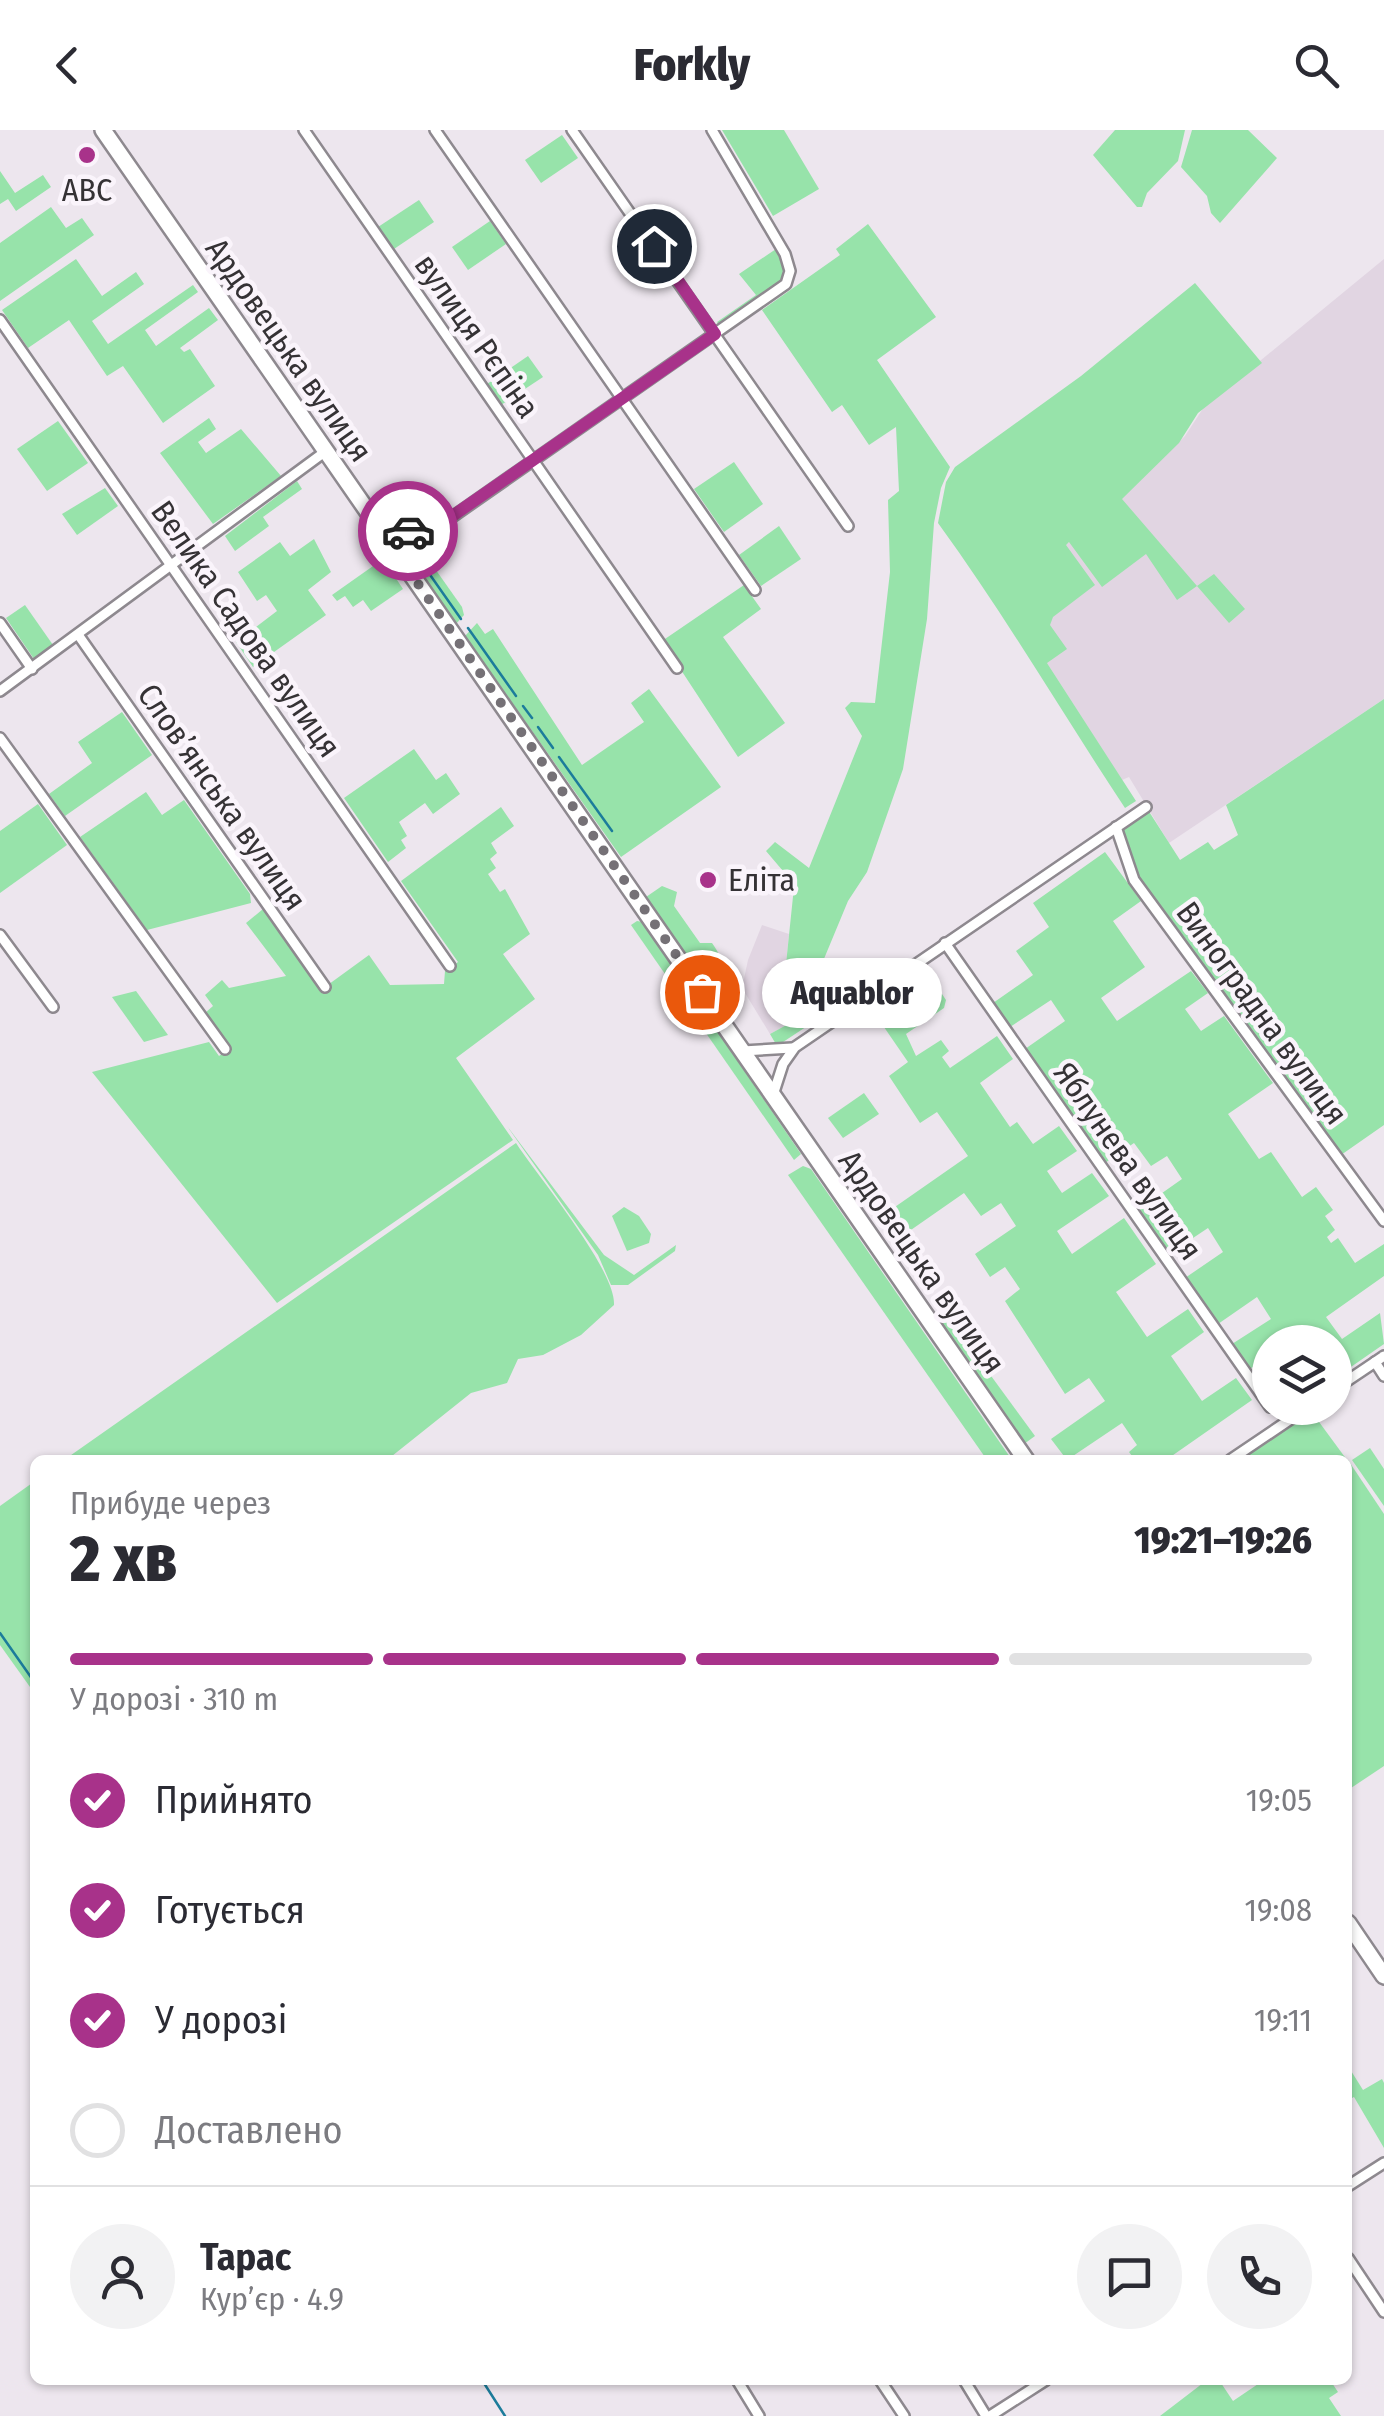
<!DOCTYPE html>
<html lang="uk">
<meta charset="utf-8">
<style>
:root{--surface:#fff;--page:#f2f2f3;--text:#2b2b33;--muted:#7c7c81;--line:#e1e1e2;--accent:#a8328a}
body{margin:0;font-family:"Fira Sans Condensed",sans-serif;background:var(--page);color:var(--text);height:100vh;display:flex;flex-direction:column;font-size:38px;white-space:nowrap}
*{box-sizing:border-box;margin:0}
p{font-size:32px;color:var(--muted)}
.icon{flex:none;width:55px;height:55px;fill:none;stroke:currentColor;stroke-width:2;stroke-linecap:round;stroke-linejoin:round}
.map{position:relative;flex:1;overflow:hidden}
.side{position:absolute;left:30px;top:1325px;width:1322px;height:930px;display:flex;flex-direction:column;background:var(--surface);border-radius:15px;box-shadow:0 2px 8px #0004}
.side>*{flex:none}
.controls{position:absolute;left:1252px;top:1195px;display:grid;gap:20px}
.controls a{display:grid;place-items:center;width:100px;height:100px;border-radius:50%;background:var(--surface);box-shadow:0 2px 8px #0004;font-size:50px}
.pin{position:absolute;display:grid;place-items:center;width:85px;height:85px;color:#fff;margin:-42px;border:5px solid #fff;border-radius:50%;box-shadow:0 2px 10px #0007}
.courier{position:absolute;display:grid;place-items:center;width:100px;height:100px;margin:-50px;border:8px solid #a8328a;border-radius:50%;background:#fff;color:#222;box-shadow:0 2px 12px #0007}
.bubble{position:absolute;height:70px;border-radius:35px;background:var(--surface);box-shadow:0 2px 8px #0004;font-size:32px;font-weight:800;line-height:70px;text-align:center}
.overview em{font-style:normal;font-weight:800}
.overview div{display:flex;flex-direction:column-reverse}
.overview{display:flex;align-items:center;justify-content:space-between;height:170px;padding:0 40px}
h1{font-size:65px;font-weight:800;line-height:75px}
.bar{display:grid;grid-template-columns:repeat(4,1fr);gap:15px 10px;align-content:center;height:120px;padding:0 40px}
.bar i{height:12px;border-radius:8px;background:var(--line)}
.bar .current{background:var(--accent)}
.bar p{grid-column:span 4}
.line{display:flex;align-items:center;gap:25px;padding:0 40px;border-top:2px solid var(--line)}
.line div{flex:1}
.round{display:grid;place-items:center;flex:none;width:105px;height:105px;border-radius:52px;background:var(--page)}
ol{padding:0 40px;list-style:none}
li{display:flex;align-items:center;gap:30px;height:110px}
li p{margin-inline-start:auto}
li .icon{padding:10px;border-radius:50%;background:var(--accent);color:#fff;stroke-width:4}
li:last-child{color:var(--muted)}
li i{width:55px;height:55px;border:5px solid var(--line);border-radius:50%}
header{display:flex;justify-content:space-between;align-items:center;height:130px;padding:0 40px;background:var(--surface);font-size:45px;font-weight:800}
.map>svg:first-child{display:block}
.built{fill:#e1d5e2}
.green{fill:#97e3aa}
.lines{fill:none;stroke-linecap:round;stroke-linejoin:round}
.stream{stroke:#1c7c9b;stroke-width:2.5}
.street-casing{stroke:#8e898f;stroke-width:14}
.highway-casing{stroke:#8e898f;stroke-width:20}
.street{stroke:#fff;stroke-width:9}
.highway{stroke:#fff;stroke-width:15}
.done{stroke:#757176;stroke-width:10;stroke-dasharray:0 18}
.route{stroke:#a8328a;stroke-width:12}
.poi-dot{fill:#a8328a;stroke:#faf4fb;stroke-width:4}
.labels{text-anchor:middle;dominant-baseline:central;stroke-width:9;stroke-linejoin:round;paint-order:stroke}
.poi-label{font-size:32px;fill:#353235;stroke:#faf4fb}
.street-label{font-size:32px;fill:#353235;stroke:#faf4fb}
</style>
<header><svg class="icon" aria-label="back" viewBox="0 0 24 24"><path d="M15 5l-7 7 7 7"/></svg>Forkly<svg class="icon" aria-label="search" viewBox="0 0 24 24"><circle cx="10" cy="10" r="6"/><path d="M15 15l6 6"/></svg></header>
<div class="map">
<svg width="1384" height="2286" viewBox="0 0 1384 2286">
<rect width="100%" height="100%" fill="#ede6ee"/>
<g class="built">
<path d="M1384 129V569L1169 713 1129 647 1122 650 1004 466 1121 369 1185 306 1204 277Z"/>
<path d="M762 795 789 804 786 834 808 854 801 887 770 904 742 858 748 830Z"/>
</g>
<g class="green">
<path d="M722 0H784L819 59 773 86Z"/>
<path d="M1115 0H1185L1178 31 1147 63 1142 77H1137L1093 25Z"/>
<path d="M1192 0H1248L1277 28 1220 93 1211 83 1207 66 1181 37Z"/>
<path d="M562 5 578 28 541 53 525 30Z"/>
<path d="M0 41 15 63 43 45 51 57 16 81 8 69 0 74Z"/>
<path d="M419 70 434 92 394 119 378 97Z"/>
<path d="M51 77 66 98 82 88 94 105 0 171V113Z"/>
<path d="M490 91 506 114 468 140 452 117Z"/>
<path d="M868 94 936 187 877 230 950 337 941 358 934 393 927 489 903 639 867 742 848 771 821 836 818 858 824 885 777 916 770 904 801 887 808 855 786 834 794 757 778 755 783 741 766 721 775 712 809 738 862 606 845 578 851 572 875 573 890 442 888 370 899 361 896 297 869 315 842 275 832 282 762 180 840 125 836 119Z"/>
<path d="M776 119 784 135 781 152 720 196 717 192 756 165 739 144Z"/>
<path d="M76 129 102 166 136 142 144 154 92 191 108 214 193 155 198 162 145 200 156 216 209 178 218 190 180 218 184 222 190 219 215 256 163 293 123 236 107 246 69 190 28 218 2 180Z"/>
<path d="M1195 153 1262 233 1198 283 1179 313 1122 369 1197 456 1214 444 1245 479 1229 493 1197 456 1177 470 1146 424 1102 457 1069 412 1066 415 1095 455 1053 487 1050 495 1067 519 1047 533 1136 671 1125 678C1062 583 1005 485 938 393L946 352 955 337 1081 246Z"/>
<path d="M528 226 543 247 501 275 487 254Z"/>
<path d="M209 288 216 299 198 312 206 323 241 299 281 346 213 394 160 323Z"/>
<path d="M58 291 88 333 47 361 17 319Z"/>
<path d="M734 332 763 374 724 402 694 359Z"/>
<path d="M297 351 302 359 263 387 269 396 235 421 225 406Z"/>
<path d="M105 358 118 376 77 405 62 384Z"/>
<path d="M779 396 801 429 761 456 739 425Z"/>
<path d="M403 407 414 409 462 477 464 485 456 494 400 414Z"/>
<path d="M314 409 331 442 308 460 326 485 253 537 236 512 277 481 266 465 257 471 238 442 280 412 290 426Z"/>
<path d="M383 429 403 459 371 481 363 470 353 477 345 466 337 471 332 465Z"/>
<path d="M744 455 761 479 723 507 785 593 738 627 662 511Z"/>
<path d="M25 475 53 515 34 529 6 488Z"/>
<path d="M477 493 485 504 493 499 582 635 644 592 631 573 649 559 721 657 621 727 465 506Z"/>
<path d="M1384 569V995L1341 1025 1141 755 1121 700 1148 680 1180 730 1208 712 1214 720 1238 705 1226 675Z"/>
<path d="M122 582 152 625 65 686 49 664 92 633 78 612Z"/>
<path d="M414 619 436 650 446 643 460 664 433 684 425 673 399 692 407 706 401 710 406 718 388 732 344 668Z"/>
<path d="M146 662 162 685 184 670 250 764 251 773 147 800 80 707Z"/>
<path d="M38 674 67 715 0 763V701Z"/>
<path d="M501 677 514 696 491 713 497 723 490 729 496 738 488 744 500 762 505 759 530 804 503 824 535 869 456 928 513 1010 277 1173 92 942 209 912 219 926 230 918 205 883 213 876 205 865 222 850 229 858 286 846 246 793 263 779 325 857 369 825 390 855 444 854 445 841 458 832 401 751Z"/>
<path d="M1105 722 1141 771 1113 791 1145 837 1101 868 1117 891 1191 841 1208 863 1185 879 1201 901 1224 886 1273 953 1228 984 1259 1029 1271 1022 1302 1067 1316 1057 1333 1080 1325 1086 1335 1100 1327 1107 1331 1113 1338 1108 1355 1133 1384 1114V1146L1326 1187 1342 1209 1380 1183 1384 1214 1335 1248V1212H1270V1225L1250 1239 1232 1214 1271 1189 1257 1167 1218 1194 1185 1148 1223 1122 1208 1098 1169 1124 1138 1080 1182 1049 1167 1026 1151 1036 1134 1013 1105 1033 1025 919 1065 891 1051 870 1010 897 993 873 1033 845 1016 821 1049 797 1033 773Z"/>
<path d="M662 756 677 762 674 776 700 813H712C724 830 736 856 729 876L719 874 646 767Z"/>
<path d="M637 791 643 792 801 1024 794 1030 631 795Z"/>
<path d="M930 846 946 870 944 878 906 904 916 926 941 910 949 921 942 927 950 938 997 906 1013 929 980 953 1010 997 1017 992 1033 1014 1059 996 1077 1021 1047 1041 1062 1063 1092 1043 1109 1066 1057 1101 1072 1124 1124 1088 1156 1134 1116 1162 1147 1207 1188 1179 1204 1202 1171 1226 1202 1271 1236 1248 1252 1270 1166 1330H1135L1129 1322 1137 1315 1122 1293 1067 1330 1051 1309 1105 1271 1089 1248 1065 1264 1005 1171 1020 1159 1005 1137 990 1147 975 1124 1016 1096 1001 1073 981 1086 964 1063 908 1102 892 1079 968 1026 937 982 920 993 889 946 908 932 875 884Z"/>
<path d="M136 861 168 905 144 912 112 867Z"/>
<path d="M864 963 879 984 843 1008 828 988Z"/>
<path d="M507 996 604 1125 634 1145 676 1115 675 1121 628 1155H611L598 1125Z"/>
<path d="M516 1013C539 1048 616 1140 614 1175L581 1205 543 1225 518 1229 507 1253 471 1263 387 1330H64Z"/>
<path d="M803 1036 811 1039 1012 1330H987L788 1045Z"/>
<path d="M624 1077 639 1086 651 1104 649 1113 627 1121 612 1086Z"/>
<path d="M948 1187 1035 1306 1024 1314 939 1193Z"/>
<path d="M1311 1281 1347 1330H1240L1309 1281Z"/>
<path d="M1370 1318 1384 1339V1376L1352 1330Z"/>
<path d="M1348 1330 1384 1384V1636L1348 1660Z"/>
<path d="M35 1351V1564L0 1515V1376Z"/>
<path d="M1348 1936 1363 1960 1382 1949 1384 1953V2018L1354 1967 1348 1970Z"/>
<path d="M1207 2250H1219L1233 2271 1264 2250H1300L1303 2255 1330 2250 1338 2262 1329 2268 1341 2286H1160Z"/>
</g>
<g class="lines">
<g class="stream">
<path d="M407 412 461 489"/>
<path d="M468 498 516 566"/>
<path d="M523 576 532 588"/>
<path d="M538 597 553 618"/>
<path d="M559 627 612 701"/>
<path d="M0 1503 35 1553"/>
<path d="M482 2250 505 2286"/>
</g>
<g class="street-casing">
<g id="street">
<path d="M304 0 677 538"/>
<path d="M435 0 755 460"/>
<path d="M572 0 848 396"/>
<path d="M0 190 450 836"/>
<path d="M383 403C401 395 417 407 435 399L786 154 790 141 785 124 712 0"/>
<path d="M0 493 32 539"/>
<path d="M79 506 325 857"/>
<path d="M0 561 326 321"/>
<path d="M0 608 225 919"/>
<path d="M1116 697 1134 750 1384 1091"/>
<path d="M0 805 53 877"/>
<path d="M945 813 1270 1277"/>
<path d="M743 921 792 918"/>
<path d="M773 965 783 934 795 917 1146 677"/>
<path d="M1375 1232 1384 1246"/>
<path d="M1335 1259 1384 1226"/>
<path d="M1230 1330 1307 1278"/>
<path d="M1348 2056 1384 2033"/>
<path d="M1348 2128 1384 2182"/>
<path d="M737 2250 759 2286"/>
<path d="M880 2250 904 2286"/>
<path d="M964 2250 986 2286"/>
<path d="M990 2286 1046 2250"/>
</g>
</g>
<g class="highway-casing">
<g id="highway">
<path d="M103 0 1026 1330"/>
<path d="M1348 1793 1384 1846"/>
</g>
</g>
<use href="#street" class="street"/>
<use href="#highway" class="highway"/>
</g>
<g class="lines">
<path class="done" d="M408 401 382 402 702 862"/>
<path class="route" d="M408 401 424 403 435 398 715 204 654 116"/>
</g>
<g class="poi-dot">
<circle cx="87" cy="25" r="10"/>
<circle cx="708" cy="750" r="10"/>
</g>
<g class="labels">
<g class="poi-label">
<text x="87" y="60">ABC</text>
<text x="728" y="750" text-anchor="start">Еліта</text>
</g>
<g class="street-label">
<text transform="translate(477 206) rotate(55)">вулиця Рєпіна</text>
<text transform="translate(289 220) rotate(55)">Ардовецька вулиця</text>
<text transform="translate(246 499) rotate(55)">Велика Садова вулиця</text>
<text transform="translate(222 667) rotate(55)">Словʼянська вулиця</text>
<text transform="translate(1262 883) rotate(54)">Виноградна вулиця</text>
<text transform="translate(1128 1031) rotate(55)">Яблунева вулиця</text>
<text transform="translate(922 1132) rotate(55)">Ардовецька вулиця</text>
</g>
</g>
</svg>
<div class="controls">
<a><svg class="icon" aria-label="layers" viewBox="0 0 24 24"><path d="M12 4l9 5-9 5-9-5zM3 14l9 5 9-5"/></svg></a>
</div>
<div class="pin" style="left:702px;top:862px;background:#ea580c"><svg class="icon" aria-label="bag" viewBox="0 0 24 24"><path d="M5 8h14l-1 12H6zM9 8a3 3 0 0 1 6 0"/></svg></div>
<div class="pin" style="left:654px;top:116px;background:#1f2937"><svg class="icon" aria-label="home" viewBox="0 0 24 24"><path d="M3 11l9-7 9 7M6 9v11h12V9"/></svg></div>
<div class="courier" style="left:408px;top:401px"><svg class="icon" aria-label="car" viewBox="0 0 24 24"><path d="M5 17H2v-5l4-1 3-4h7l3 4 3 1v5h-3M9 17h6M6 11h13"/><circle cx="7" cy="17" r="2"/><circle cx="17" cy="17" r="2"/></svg></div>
<div class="bubble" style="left:762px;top:828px;width:180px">Aquablor</div>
<section class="side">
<div class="overview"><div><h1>2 хв</h1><p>Прибуде через</p></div><em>19:21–19:26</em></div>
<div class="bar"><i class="current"></i><i class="current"></i><i class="current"></i><i></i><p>У дорозі · 310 m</p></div>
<ol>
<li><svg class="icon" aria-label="check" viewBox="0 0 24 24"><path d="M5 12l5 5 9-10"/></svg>Прийнято<p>19:05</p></li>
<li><svg class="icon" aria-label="check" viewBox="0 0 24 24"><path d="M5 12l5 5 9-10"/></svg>Готується<p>19:08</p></li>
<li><svg class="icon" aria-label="check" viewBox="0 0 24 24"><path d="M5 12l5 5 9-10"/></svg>У дорозі<p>19:11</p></li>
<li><i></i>Доставлено</li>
</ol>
<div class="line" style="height:180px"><a class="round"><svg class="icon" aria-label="person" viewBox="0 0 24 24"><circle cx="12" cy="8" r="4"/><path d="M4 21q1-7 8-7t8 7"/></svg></a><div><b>Тарас</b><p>Кур’єр · 4.9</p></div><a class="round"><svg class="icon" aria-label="chat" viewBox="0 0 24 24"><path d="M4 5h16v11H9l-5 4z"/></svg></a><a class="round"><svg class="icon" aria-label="phone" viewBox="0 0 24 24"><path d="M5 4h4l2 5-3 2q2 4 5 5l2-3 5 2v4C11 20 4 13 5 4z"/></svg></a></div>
</section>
</div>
